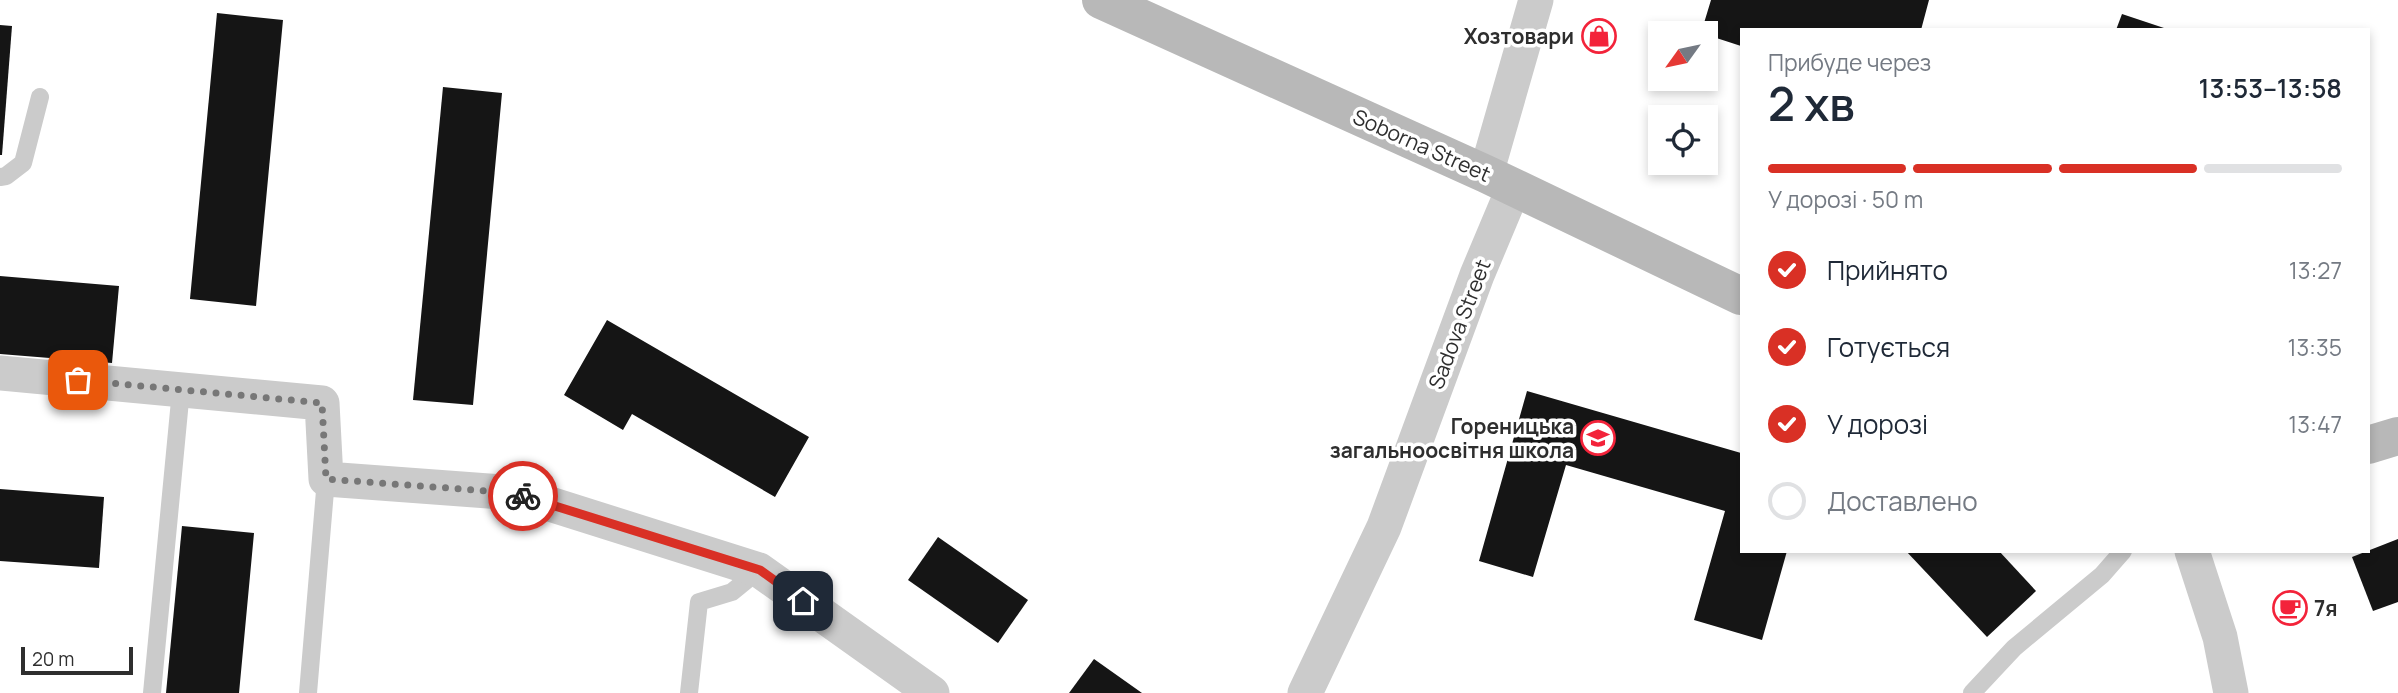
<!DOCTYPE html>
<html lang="uk">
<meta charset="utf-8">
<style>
:root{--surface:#fff;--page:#f6f6f7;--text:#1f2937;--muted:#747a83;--line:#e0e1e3;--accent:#d93025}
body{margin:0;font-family:Manrope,sans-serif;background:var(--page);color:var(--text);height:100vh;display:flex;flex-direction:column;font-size:26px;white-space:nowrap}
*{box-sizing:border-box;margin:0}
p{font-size:23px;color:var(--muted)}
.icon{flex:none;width:38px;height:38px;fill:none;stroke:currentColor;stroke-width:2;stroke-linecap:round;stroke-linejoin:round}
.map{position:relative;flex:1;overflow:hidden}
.details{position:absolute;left:1740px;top:28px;width:630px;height:525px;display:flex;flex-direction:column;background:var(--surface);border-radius:0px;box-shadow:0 4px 10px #0003}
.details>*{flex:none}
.needle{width:46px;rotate:237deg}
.fabs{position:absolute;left:1648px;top:21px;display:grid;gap:14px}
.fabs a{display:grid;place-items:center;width:70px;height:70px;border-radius:0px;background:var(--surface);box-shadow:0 4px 10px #0003;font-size:35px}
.scale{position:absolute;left:21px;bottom:18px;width:112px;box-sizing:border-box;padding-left:7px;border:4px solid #2e2e2e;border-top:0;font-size:19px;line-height:24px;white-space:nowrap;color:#2e2e2e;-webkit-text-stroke:5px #fff;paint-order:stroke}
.pin{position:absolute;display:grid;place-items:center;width:60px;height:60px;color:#fff;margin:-30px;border-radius:14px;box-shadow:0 4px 10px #0006}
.courier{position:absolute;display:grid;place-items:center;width:70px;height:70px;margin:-35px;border:5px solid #d93025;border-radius:50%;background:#fff;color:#222;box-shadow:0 2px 9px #0007}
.head em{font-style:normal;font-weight:600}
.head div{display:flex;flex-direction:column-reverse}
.head{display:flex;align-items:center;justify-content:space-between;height:119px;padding:0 28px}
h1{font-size:46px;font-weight:600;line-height:52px}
.bar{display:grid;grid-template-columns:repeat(4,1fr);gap:10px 7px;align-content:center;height:84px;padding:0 28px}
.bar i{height:9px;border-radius:5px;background:var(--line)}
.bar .on{background:var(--accent)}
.bar p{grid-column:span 4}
ol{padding:0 28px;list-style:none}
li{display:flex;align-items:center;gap:21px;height:77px}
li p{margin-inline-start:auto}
li .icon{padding:7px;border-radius:50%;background:var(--accent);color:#fff;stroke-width:4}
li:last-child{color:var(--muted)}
li i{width:38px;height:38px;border:4px solid var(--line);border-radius:50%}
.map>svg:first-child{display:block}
.building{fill:#151515}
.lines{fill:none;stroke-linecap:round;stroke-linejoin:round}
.lane{stroke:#cbcbcb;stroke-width:18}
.street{stroke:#cbcbcb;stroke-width:35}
.secondary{stroke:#b8b8b8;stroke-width:38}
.done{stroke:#777;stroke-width:7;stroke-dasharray:0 12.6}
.route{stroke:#d93025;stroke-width:9}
.labels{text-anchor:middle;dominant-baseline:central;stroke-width:7;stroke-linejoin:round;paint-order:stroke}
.poi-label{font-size:21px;font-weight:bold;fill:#2e2e2e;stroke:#fff;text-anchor:end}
.street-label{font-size:21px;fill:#2e2e2e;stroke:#fff}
</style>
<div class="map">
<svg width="2398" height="693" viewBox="0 0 2398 693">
<rect width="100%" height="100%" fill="#fff"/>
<g class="building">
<path d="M1711 0H1929L1921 30H1741V46L1701 33Z"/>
<path d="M217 13 283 20 256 306 190 299Z"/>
<path d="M2122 14 2167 29V30H2116Z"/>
<path d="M0 25 12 26 2 155H0Z"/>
<path d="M443 87 502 93 473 405 413 400Z"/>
<path d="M0 276 119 286 112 363 0 354Z"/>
<path d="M607 320 809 437 775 497 632 414 623 430 564 395Z"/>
<path d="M1527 391 1741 453V551H1787L1762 640 1694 620 1725 511 1566 465 1533 577 1479 561Z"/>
<path d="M0 489 104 497 99 568 0 561Z"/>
<path d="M182 526 254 533 239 693H166Z"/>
<path d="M938 537 1028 600 998 643 908 580Z"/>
<path d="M2398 539V602L2373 611 2352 557Z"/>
<path d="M1906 551H1999L2036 591 1987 637Z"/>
<path d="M1094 659 1142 693H1069Z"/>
</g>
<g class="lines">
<g class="lane">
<path d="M0 177 6 176 23 163 40 97"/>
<path d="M152 693 181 390"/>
<path d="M308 693 326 479"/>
<path d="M689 693 699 602 732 592 759 570"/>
<path d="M1972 693 2014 648 2102 575 2123 551"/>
</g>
<g class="street">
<path d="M1486 174 1536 0"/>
<path d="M0 373 322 403 326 479 515 493 759 570 932 693"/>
<path d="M2192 551 2220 637 2231 693"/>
<path d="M1305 693 1384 527 1477 275 1514 187"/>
</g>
<g class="secondary">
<path d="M1101 0 1486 174 1741 296"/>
<path d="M2368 445 2398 436"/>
</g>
</g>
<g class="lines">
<path class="done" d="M78 380 322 403 326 479 515 493 523 496"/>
<path class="route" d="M523 496 760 570 803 601"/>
</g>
<defs>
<g id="shop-ring" transform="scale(1.75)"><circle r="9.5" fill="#fff" stroke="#f3233a" stroke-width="1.5"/><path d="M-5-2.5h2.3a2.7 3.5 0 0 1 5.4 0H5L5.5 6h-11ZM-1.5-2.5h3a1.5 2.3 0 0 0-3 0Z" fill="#f3233a"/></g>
<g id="school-ring" transform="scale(1.75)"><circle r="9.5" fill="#fff" stroke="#f3233a" stroke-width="1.5"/><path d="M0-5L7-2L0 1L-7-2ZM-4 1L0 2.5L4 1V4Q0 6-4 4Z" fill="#f3233a"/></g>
<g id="cafe-ring" transform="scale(1.75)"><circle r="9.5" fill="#fff" stroke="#f3233a" stroke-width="1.5"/><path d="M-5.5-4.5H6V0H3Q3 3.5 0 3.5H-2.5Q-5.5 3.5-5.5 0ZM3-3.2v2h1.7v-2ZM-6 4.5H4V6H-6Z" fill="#f3233a"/></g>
</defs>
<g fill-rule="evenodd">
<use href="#shop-ring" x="1599" y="36"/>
<use href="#school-ring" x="1598" y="438"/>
<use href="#cafe-ring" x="2290" y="608"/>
</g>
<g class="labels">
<g class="poi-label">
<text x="1574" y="36">Хозтовари</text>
<text x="1574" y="426">Гореницька<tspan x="1574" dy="24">загальноосвітня школа</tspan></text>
<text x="2314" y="608" text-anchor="start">7я</text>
</g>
<g class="street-label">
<text transform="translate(1422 145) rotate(24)">Soborna Street</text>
<text transform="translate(1459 324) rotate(-69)">Sadova Street</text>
</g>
</g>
</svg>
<div class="fabs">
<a><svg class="needle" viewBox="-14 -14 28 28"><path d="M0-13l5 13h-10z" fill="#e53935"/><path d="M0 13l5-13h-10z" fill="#747a83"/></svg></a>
<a><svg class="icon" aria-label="locate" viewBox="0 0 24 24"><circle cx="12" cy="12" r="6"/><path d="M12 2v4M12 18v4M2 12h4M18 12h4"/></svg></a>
</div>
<div class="scale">20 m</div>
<div class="pin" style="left:78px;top:380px;background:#ea580c"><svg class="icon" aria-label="bag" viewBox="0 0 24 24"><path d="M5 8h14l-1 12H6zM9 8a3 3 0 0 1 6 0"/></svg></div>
<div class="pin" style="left:803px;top:601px;background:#1f2937"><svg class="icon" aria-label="home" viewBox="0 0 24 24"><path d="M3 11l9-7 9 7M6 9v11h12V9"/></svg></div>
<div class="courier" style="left:523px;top:496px"><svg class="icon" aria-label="bike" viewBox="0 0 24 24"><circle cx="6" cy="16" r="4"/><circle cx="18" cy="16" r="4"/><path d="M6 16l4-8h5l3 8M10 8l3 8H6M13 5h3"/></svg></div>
<section class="details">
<div class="head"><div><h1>2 хв</h1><p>Прибуде через</p></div><em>13:53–13:58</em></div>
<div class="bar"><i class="on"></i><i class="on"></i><i class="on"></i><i></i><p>У дорозі · 50 m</p></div>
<ol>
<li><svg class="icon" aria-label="check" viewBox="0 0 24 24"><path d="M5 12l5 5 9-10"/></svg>Прийнято<p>13:27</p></li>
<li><svg class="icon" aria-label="check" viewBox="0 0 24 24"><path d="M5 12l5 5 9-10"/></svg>Готується<p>13:35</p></li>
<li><svg class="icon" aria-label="check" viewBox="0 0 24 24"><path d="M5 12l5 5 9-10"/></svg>У дорозі<p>13:47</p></li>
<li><i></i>Доставлено</li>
</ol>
</section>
</div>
